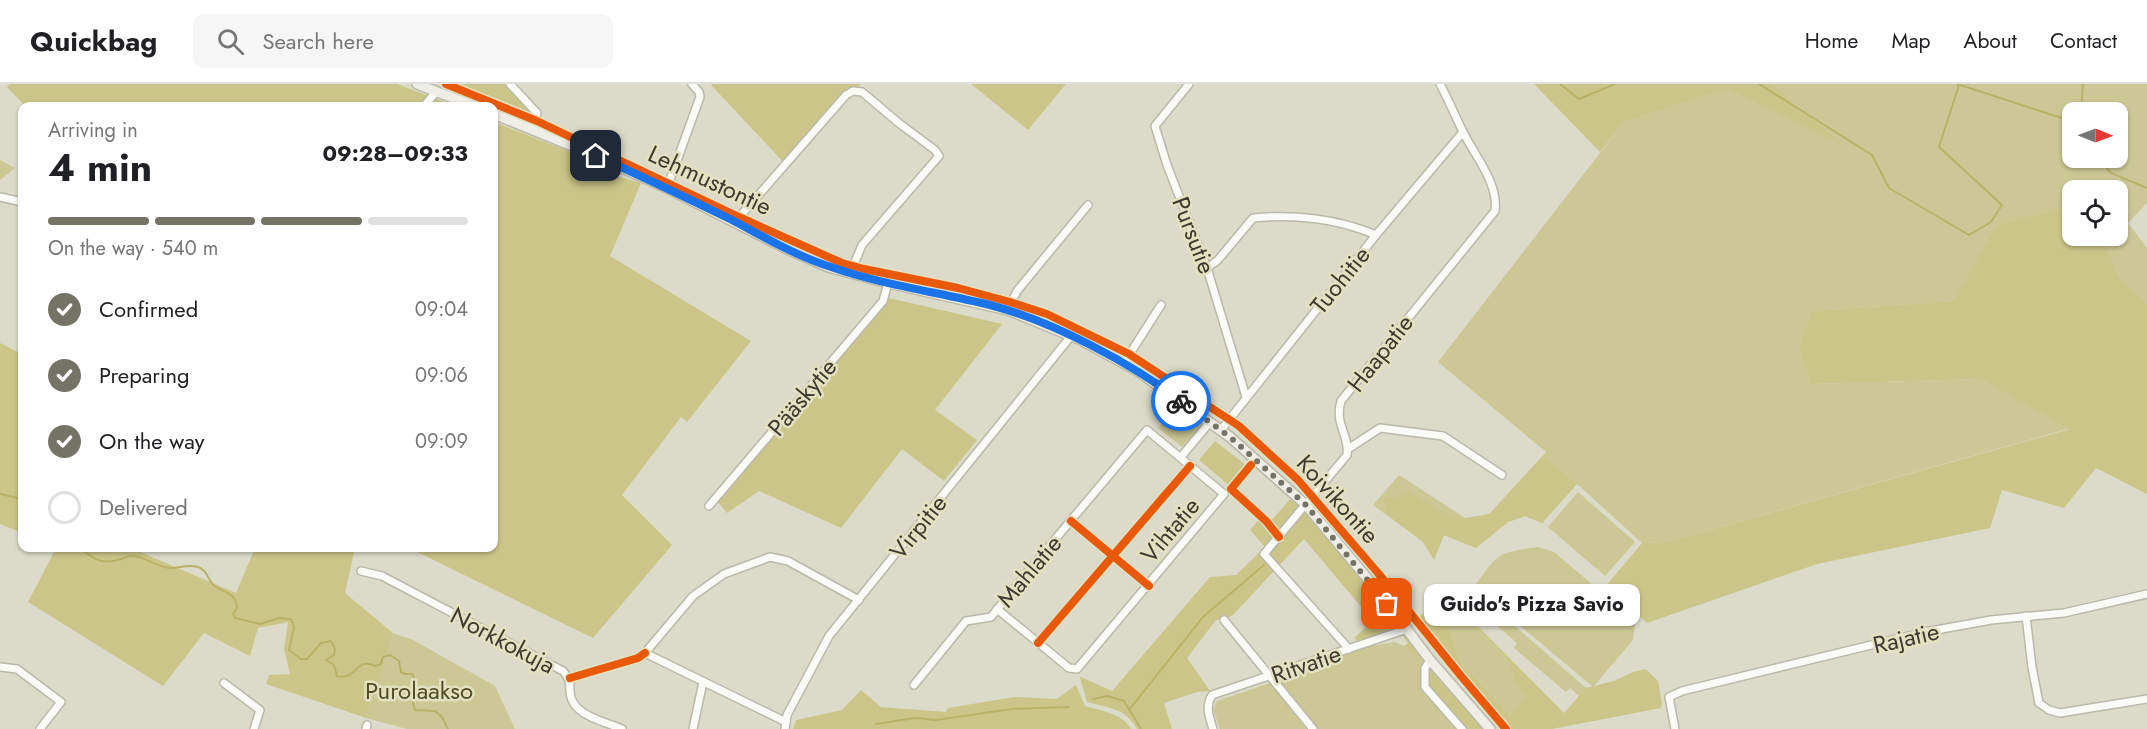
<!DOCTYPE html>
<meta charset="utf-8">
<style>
:root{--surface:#fff;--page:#f6f6f6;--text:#202124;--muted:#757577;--line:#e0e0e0;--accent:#757365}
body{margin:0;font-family:Jost,sans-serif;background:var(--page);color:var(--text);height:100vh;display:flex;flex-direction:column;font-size:22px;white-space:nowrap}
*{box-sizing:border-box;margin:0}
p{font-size:20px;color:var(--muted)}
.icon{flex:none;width:33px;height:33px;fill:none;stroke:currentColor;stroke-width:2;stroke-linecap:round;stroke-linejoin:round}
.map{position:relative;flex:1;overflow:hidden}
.details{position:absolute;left:18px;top:18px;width:480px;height:450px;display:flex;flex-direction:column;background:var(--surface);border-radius:12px;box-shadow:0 2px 4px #0004}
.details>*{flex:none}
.needle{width:39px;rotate:91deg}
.controls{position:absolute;left:2062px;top:18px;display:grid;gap:12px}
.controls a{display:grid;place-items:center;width:66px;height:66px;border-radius:12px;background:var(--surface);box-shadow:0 2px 4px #0004;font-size:30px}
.pin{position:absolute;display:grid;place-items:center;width:51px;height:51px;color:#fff;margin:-26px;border-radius:12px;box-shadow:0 3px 9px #0006}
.courier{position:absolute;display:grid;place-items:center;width:60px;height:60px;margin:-30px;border:4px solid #1a73e8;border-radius:50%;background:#fff;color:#222;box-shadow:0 2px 8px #0007}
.bubble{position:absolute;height:42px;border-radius:12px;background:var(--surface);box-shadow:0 2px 4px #0004;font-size:20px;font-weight:700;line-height:42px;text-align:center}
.headline em{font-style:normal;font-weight:700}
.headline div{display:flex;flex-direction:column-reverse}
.headline{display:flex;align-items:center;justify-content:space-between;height:102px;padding:0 30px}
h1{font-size:39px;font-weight:700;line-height:45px}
.bar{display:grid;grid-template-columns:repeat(4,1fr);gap:9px 6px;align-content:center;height:72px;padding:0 30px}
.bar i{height:8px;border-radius:4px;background:var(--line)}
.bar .on{background:var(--accent)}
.bar p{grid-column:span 4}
ol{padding:0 30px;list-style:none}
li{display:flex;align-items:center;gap:18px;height:66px}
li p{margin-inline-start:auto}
li .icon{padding:6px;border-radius:50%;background:var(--accent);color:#fff;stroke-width:4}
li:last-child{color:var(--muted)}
li i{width:33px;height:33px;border:3px solid var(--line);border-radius:50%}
header{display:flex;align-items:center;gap:36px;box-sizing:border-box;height:84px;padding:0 30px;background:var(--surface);border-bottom:2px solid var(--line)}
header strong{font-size:28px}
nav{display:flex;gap:33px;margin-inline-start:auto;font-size:21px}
.search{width:420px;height:54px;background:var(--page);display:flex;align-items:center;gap:15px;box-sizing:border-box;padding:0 21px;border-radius:12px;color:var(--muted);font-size:22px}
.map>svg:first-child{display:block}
.green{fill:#ccc795;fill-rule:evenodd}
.forest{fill:#ccc589;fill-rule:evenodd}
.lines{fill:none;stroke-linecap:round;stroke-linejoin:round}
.stream{stroke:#b9b168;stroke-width:2}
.minor-casing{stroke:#b9b8aa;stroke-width:10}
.secondary-casing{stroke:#b9b8aa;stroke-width:12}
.minor{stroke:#fafaf7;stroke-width:7}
.secondary{stroke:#eeede6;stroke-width:9}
.cycleway-casing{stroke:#e4e1c1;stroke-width:11}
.cycleway{stroke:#e8590c;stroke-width:8}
.done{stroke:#757365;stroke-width:6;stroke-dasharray:0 10.8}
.route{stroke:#1a73e8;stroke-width:8}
.labels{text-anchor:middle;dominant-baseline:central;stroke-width:5;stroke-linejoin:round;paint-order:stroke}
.street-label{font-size:24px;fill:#3d3b2f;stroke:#e4e1c1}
.park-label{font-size:24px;fill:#504c24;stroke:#e4e1c1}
</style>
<header>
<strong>Quickbag</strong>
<div class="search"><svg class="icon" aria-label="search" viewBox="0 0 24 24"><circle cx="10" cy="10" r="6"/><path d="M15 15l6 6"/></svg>Search here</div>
<nav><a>Home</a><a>Map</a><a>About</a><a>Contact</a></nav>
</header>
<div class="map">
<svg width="2147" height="645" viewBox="0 0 2147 645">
<rect width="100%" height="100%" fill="#dcdbc9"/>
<g class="green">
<path d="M1772 0H2147V119L2128 139 2147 164V220L2119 193 2103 152H2118V106H2073V121L1997 140 1955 217 1812 227V300L1980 295 2071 344 1667 458 1642 459 1577 400 1542 439 1525 432 1508 438 1476 464 1444 451 1434 476 1423 458 1373 421 1399 391 1465 434 1489 430 1546 368 1438 278 1624 38 1727 5 1840 59ZM2073 28H2118V74H2073Z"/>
<path d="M0 76 15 84 0 96Z"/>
<path d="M1177 321 1202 340 1182 363 1158 344Z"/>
<path d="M1578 408 1635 458 1605 492 1548 443Z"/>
<path d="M1538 463 1554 468 1633 535 1635 540 1633 556 1593 603 1474 503C1499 469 1495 469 1538 463Z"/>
<path d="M1476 508 1586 604 1579 612 1570 604 1566 608 1514 564 1517 559 1468 517Z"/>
<path d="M1445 527 1466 533 1506 573 1514 596 1527 613 1510 631 1463 581 1458 572Z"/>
<path d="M393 549 413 556 495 602 515 645H407L366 634 378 600Z"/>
<path d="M1395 558 1404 562 1423 580 1429 602 1465 645H1318L1280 597 1285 592 1366 563Z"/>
<path d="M1270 599 1306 645H1220L1213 625 1217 617Z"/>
</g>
<g class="forest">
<path d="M10 0H397L455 22H25L7 3Z"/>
<path d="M454 0H505L534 27 533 32Z"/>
<path d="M712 0H861L789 84 711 1Z"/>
<path d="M971 0H1066L1028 46Z"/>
<path d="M1534 0H1772L1843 61 1727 5 1624 38 1600 68Z"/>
<path d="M494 38 568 67 599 87 641 99 610 172 751 257 687 338 681 333 622 411 672 461 593 554 409 464H494Z"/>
<path d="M2073 121V152H2103L2119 193 2147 220V410L2096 384 2064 424 2002 406 1990 444 1817 480 1647 539 1605 503 1642 459 1667 458 2070 345 1980 295 1812 300 1799 264 1812 227 1954 217 1997 140Z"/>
<path d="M889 214 1002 240 935 326 977 356 944 397 902 365 841 444 759 407 727 429 718 418Z"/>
<path d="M0 259 22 270V449L0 440Z"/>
<path d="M1215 357 1247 382 1231 403 1199 376Z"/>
<path d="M1543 372 1577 400 1542 439 1525 432 1508 438 1476 464 1444 451 1434 476 1423 458 1386 429 1384 414 1398 413 1409 408 1448 431 1469 435 1492 429Z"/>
<path d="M1292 413 1302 421 1410 557 1486 645H1465L1429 602 1423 580 1404 562 1408 559 1392 537 1387 548 1359 558 1354 554 1373 537 1304 455 1232 532 1216 536 1187 574 1210 607 1197 608 1164 619 1172 645H1137C1125 624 1109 624 1087 618L1080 594 1081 593 1112 607 1210 493 1236 491 1265 463 1250 446 1262 432 1270 438Z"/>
<path d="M56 464H131L236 509 255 464H355L345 509 393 549 378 600 366 634 266 600 269 591 290 590 284 565 288 538 258 544 250 572 204 549 163 602 28 518Z"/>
<path d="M1450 514 1564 629 1586 604 1614 597 1633 588 1646 585 1658 597 1662 619 1661 624 1552 645H1509L1460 593 1414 535ZM1445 528 1466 533 1506 573 1514 596 1526 613 1510 631 1463 581 1458 572Z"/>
<path d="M1076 601 1085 622C1101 627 1122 629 1131 645H793L796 636 842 626 861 606 881 623 946 628 948 624 1014 613 1057 615Z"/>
</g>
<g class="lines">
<g class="stream">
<path d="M1560 0 1579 15 1615 0"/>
<path d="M1759 0 1872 71 1889 104 1969 151 1991 138 2002 121 1939 63 1959 1"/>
<path d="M1957 0 2068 36 2073 43"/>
<path d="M2081 28 2083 0"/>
<path d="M2098 74 2111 89 2147 104"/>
<path d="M0 410 22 415"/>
<path d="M80 464C94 476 103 481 121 475 126 473 130 471 135 472 146 474 157 483 170 484 180 484 188 480 198 483 209 487 207 497 216 503 226 509 236 509 237 524L233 530 235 534 260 540 280 534 291 535 294 543 289 566 301 575H307L321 559 331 557 335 565 334 571 326 576 334 581 337 592C358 597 355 572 375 582L381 580 383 573 390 571 399 577 401 588 405 590H412L414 593 412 616 415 626 435 627 442 633 448 645"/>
<path d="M1093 615 1107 612 1124 617 1141 645"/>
<path d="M1129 626 1203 533 1264 481"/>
<path d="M876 640 915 634 936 636 1012 625 1069 623"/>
</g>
<g class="minor-casing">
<g id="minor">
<path d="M510 0 537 29 534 46"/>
<path d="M1189 0 1155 42 1167 81 1207 184 1246 313"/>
<path d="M424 22 436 8"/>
<path d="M667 104 700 13 699 8 692 0"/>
<path d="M0 113 22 118"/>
<path d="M735 138 846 11 853 7 862 8 900 40 935 66 939 72 862 161 850 190"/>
<path d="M1207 184 1218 176 1253 134C1294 130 1338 135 1376 151"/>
<path d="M1008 226 1017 207 1088 121"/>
<path d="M1124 279 1161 221"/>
<path d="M1221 346 1376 151 1463 48"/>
<path d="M1348 365 1380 344 1443 352 1502 391"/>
<path d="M1181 373 1210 338"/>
<path d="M709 422 883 217 888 199"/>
<path d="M361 487 382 492 563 587C575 600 566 606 573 618 581 633 608 639 622 645"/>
<path d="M2026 532 2032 583 2039 619 2049 626 2060 629 2147 615"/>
<path d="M1224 536 1313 645"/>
<path d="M1349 565 1264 470 1347 371C1350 351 1334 341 1341 317L1495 127C1499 99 1474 71 1462 46 1455 31 1448 15 1440 0"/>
<path d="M1430 576 1425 584V603L1462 645"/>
<path d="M0 583 17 585 61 618 40 645"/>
<path d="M224 599 260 626 254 645"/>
<path d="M914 601 966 537 991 533C1042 470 1095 408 1147 346L1224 410 1077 585 1069 584 997 525"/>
<path d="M786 638 645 569 693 512 724 490 770 473 788 477 859 516"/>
<path d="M366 645 367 641"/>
<path d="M693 645 703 598"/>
<path d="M785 645 787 631 829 552 1071 252"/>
<path d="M1213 645C1209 632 1205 623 1212 611L1407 545"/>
<path d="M1675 645 1669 613 1682 607 1925 548 1991 536 2064 529 2147 510"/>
</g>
</g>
<g class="secondary-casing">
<g id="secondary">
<path d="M417 0 474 22"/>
<path d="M494 30 577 64 667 104 787 165 828 183 888 199 1008 226 1081 256 1138 287 1230 353 1306 421 1377 506 1430 576 1490 645"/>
</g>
</g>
<use href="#minor" class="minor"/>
<use href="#secondary" class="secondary"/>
<g class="cycleway-casing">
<g id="cycleway">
<path d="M446 0 537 37 739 133 842 179 864 185 958 204 1010 218 1047 230 1129 270 1239 342 1298 396 1378 489 1461 592 1506 645"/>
<path d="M1251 381 1231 405 1266 437 1279 453"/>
<path d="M1071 437 1149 502"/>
<path d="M1038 559 1190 382"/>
<path d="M570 594 638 574 645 569"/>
</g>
</g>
<use href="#cycleway" class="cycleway"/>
</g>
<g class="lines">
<path class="done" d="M1181 317 1230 353 1306 421 1387 520"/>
<path class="route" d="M596 72C642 92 687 114 732 136 764 153 796 172 831 183 883 201 937 208 990 221 1052 237 1131 279 1181 317"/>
</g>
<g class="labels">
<g class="street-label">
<text transform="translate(710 96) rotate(25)">Lehmustontie</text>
<text transform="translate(1194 151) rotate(69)">Pursutie</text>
<text transform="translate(1340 196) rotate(-51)">Tuohitie</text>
<text transform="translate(1380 269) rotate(-52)">Haapatie</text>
<text transform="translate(802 313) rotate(-50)">Pääskytie</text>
<text transform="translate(1338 415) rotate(48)">Koivikontie</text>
<text transform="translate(918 443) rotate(-51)">Virpitie</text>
<text transform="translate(1170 446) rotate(-50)">Vihtatie</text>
<text transform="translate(1029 487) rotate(-50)">Mahlatie</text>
<text transform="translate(1906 554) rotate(-13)">Rajatie</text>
<text transform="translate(503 556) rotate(28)">Norkkokuja</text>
<text transform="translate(1306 580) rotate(-19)">Ritvatie</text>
</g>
<g class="park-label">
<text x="419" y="606">Purolaakso</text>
</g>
</g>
</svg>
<div class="controls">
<a><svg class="needle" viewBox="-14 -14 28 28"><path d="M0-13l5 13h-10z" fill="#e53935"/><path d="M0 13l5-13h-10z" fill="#757577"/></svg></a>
<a><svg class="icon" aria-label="locate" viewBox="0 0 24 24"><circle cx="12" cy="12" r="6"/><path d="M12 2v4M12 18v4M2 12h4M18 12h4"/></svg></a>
</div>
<div class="pin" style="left:1387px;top:520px;background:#ea580c"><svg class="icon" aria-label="bag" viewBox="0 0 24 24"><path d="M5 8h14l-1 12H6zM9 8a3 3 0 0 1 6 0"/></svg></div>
<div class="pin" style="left:596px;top:72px;background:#1f2937"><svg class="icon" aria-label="home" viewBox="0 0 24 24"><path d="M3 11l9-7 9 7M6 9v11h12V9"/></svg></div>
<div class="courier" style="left:1181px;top:317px"><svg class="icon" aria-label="bike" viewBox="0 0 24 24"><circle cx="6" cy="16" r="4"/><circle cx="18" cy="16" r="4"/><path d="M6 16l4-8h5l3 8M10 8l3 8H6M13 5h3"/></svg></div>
<div class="bubble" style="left:1424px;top:500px;width:216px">Guido's Pizza Savio</div>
<section class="details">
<div class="headline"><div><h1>4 min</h1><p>Arriving in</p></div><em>09:28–09:33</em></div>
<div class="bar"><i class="on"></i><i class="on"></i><i class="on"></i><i></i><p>On the way · 540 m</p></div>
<ol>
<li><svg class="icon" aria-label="check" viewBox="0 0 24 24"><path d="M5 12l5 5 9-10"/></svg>Confirmed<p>09:04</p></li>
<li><svg class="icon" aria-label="check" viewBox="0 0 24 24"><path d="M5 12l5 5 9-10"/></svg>Preparing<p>09:06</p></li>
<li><svg class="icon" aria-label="check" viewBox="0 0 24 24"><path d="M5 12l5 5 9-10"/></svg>On the way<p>09:09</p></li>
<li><i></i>Delivered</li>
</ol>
</section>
</div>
